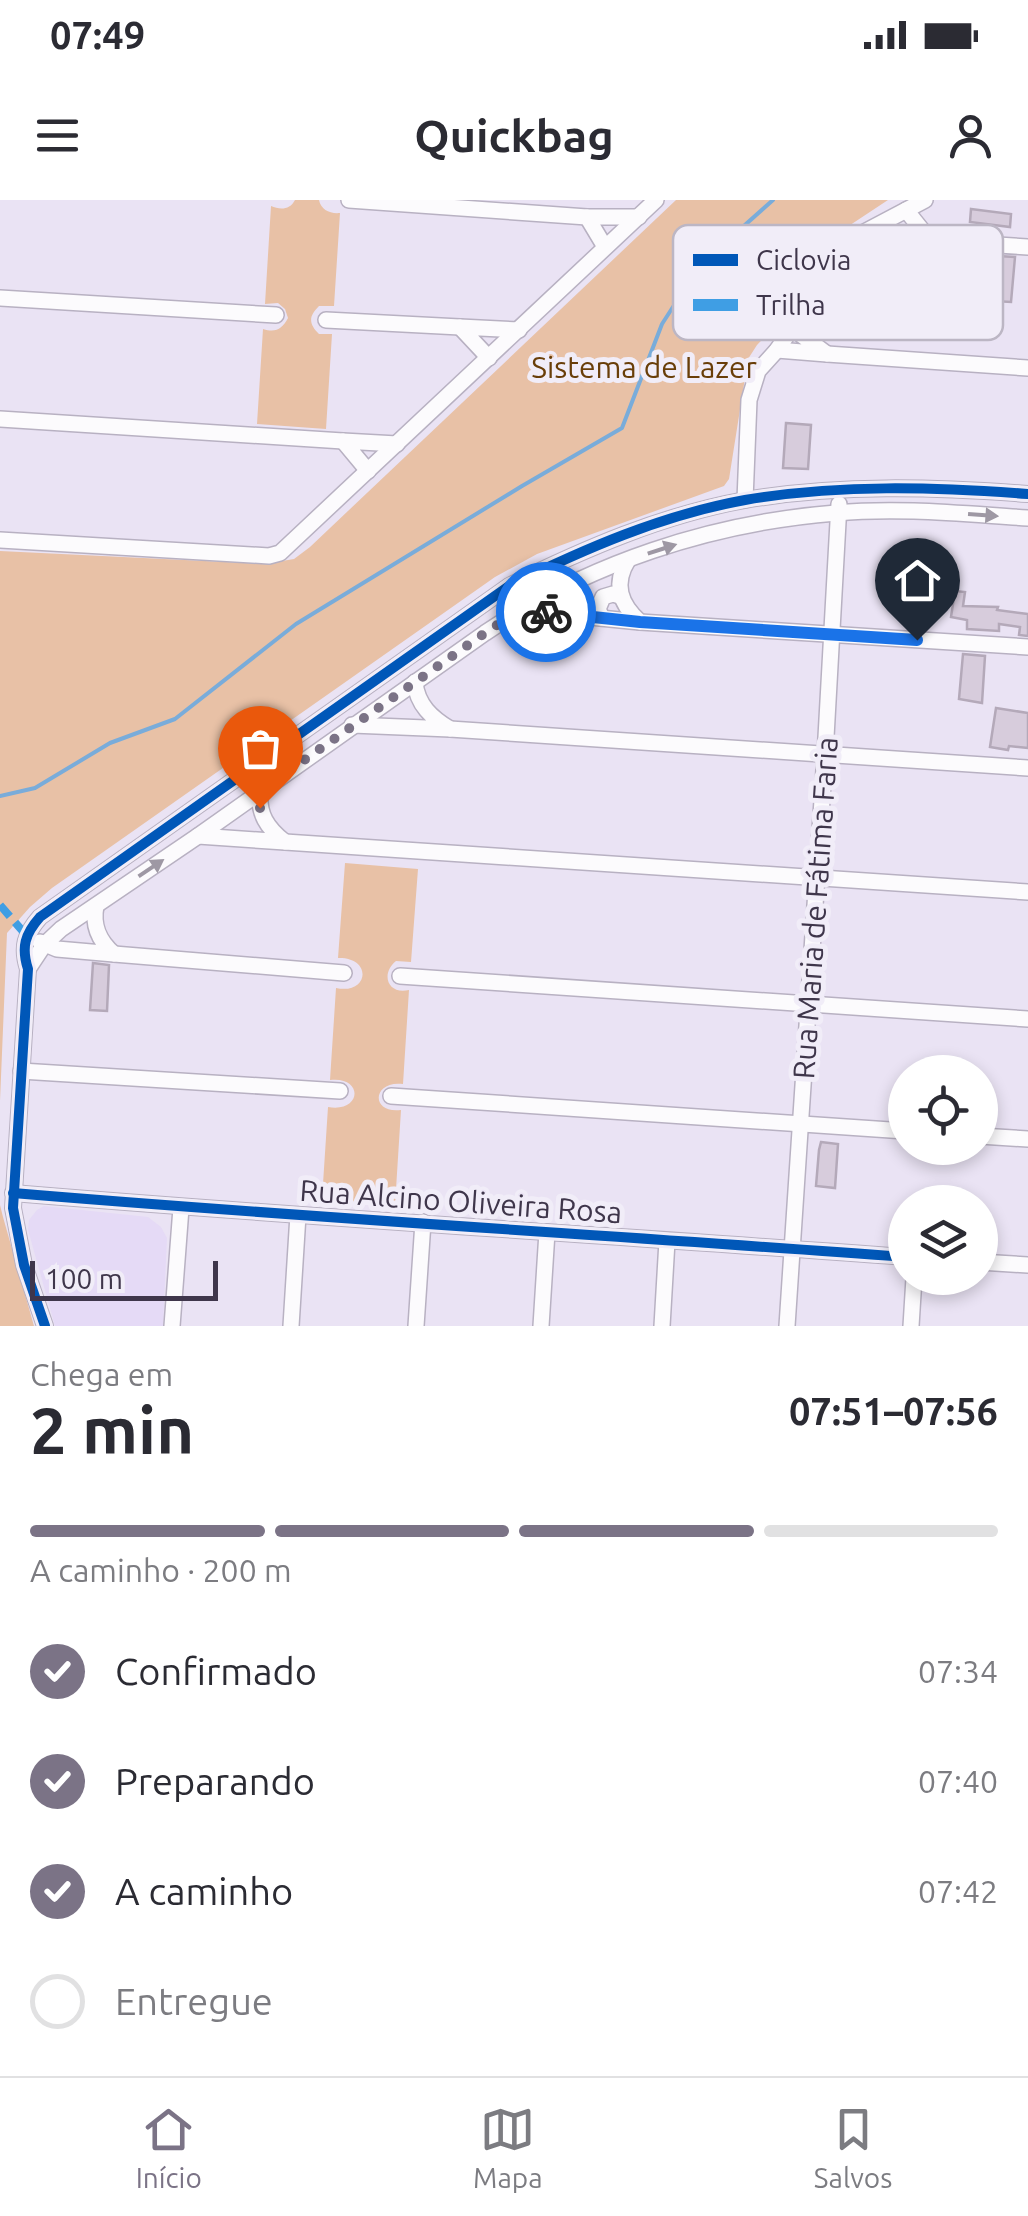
<!DOCTYPE html>
<html lang="pt">
<meta charset="utf-8">
<style>
:root{--surface:#fff;--page:#f7f7f7;--text:#2b2b33;--muted:#7c7c81;--line:#e1e1e2;--accent:#7b7386}
body{margin:0;font-family:Ubuntu,sans-serif;background:var(--page);color:var(--text);height:100vh;display:flex;flex-direction:column;font-size:38px;white-space:nowrap}
*{box-sizing:border-box;margin:0}
p{font-size:32px;color:var(--muted)}
.icon{flex:none;width:55px;height:55px;fill:none;stroke:currentColor;stroke-width:2;stroke-linecap:round;stroke-linejoin:round}
.map{position:relative;height:1126px;overflow:hidden}
.side{display:flex;flex-direction:column;background:var(--surface);flex:1}
.side>*{flex:none}
.fabs{position:absolute;left:888px;top:855px;display:grid;gap:20px}
.fabs a{display:grid;place-items:center;width:110px;height:110px;border-radius:50%;background:var(--surface);box-shadow:0 5px 15px #0003;font-size:50px}
.scale{position:absolute;left:30px;bottom:25px;width:188px;box-sizing:border-box;padding-left:10px;border:5px solid #3f364b;border-top:0;font-size:28px;line-height:35px;white-space:nowrap;color:#3f364b;-webkit-text-stroke:8px #f1edf8;paint-order:stroke}
.pin{position:absolute;display:grid;place-items:center;width:85px;height:85px;color:#fff;margin:-102px -42px;border-radius:50% 50% 50% 0;rotate:-45deg;box-shadow:0 0 10px #0007}
.pin .icon{rotate:45deg}
.courier{position:absolute;display:grid;place-items:center;width:100px;height:100px;margin:-50px;border:8px solid #1a73e8;border-radius:50%;background:#fff;color:#222;box-shadow:0 2px 12px #0007}
.overview em{font-style:normal;font-weight:600}
.overview div{display:flex;flex-direction:column-reverse}
.overview{display:flex;align-items:center;justify-content:space-between;height:170px;padding:0 30px}
h1{font-size:65px;font-weight:600;line-height:75px}
.bar{display:grid;grid-template-columns:repeat(4,1fr);gap:15px 10px;align-content:center;height:120px;padding:0 30px}
.bar i{height:12px;border-radius:8px;background:var(--line)}
.bar .current{background:var(--accent)}
.bar p{grid-column:span 4}
ol{padding:0 30px;list-style:none}
li{display:flex;align-items:center;gap:30px;height:110px}
li p{margin-inline-start:auto}
li .icon{padding:10px;border-radius:50%;background:var(--accent);color:#fff;stroke-width:4}
li:last-child{color:var(--muted)}
li i{width:55px;height:55px;border:5px solid var(--line);border-radius:50%}
.status{display:flex;justify-content:space-between;align-items:center;height:70px;padding:0 50px;background:var(--surface);direction:ltr}
.status svg{height:28px;fill:currentColor}
header{display:flex;justify-content:space-between;align-items:center;height:130px;padding:0 30px;background:var(--surface);font-size:45px;font-weight:600}
.tabs{display:flex;justify-content:space-around;align-items:center;height:140px;border-top:2px solid var(--line);background:var(--surface);font-size:28px;color:var(--muted)}
.tabs a{display:grid;justify-items:center;gap:5px}
.tabs .current{color:var(--accent)}
.map>svg:first-child{display:block}
.built{fill:#e5daf6}
.green{fill:#e8c1a6}
.lines{fill:none;stroke-linecap:round;stroke-linejoin:round}
.stream{stroke:#79acda;stroke-width:4}
.building{fill:#d7ccdc;stroke:#b4a9b9;stroke-width:2.5}
.minor-casing{stroke:#b8b1c2;stroke-width:18}
.minor{stroke:#fcfbfd;stroke-width:15}
.quiet{stroke:#3f9ee4;stroke-width:8;stroke-dasharray:15 8;stroke-linecap:butt}
.cycleway-casing{stroke:#f1edf8;stroke-width:16}
.cycleway{stroke:#0057b8;stroke-width:10}
.oneway{fill:#9e98a4}
.done{stroke:#7b7386;stroke-width:10;stroke-dasharray:0 18}
.route{stroke:#1a73e8;stroke-width:12}
.labels{text-anchor:middle;dominant-baseline:central;stroke-width:10;stroke-linejoin:round;paint-order:stroke}
.park-label{font-size:30px;fill:#693e08;stroke:#f1edf8}
.street-label{font-size:30px;fill:#3f364b;stroke:#f1edf8}
.key{fill:#f1edf8;stroke:#bcb6c4;stroke-width:2.5}
.key-label{font-size:28px;fill:#3f364b}
</style>
<div class="status"><b>07:49</b><svg viewBox="0 0 49 12"><path d="M0 12V9h3v3zM5 12V6h3v6zM10 12V3h3v9zM15 12V0h3v12zM26 1h20v11H26zM47 4h2v5h-2z"/></svg></div>
<header><svg class="icon" aria-label="menu" viewBox="0 0 24 24"><path d="M4 6h16M4 12h16M4 18h16"/></svg>Quickbag<svg class="icon" aria-label="person" viewBox="0 0 24 24"><circle cx="12" cy="8" r="4"/><path d="M4 21q1-7 8-7t8 7"/></svg></header>
<div class="map">
<svg width="1028" height="1126" viewBox="0 0 1028 1126">
<rect width="100%" height="100%" fill="#eae3f4"/>
<path class="built" d="M44 1006 148 1017 161 1027 167 1038 163 1126H55L28 1030 29 1020 37 1010Z"/>
<g class="green">
<path d="M295 0H319C321 10 330 14 340 13L334 106H319C309 116 308 123 319 134H332L326 229 257 224 263 129C276 133 282 129 288 118L285 109 278 103 265 104 271 6C280 10 290 10 295 0Z"/>
<path d="M676 0H888L829 39 817 54 780 121 757 145 748 159 729 279 724 286 537 354 495 377 52 688 30 707 7 733 0 901V351L264 364 294 359 310 347Z"/>
<path d="M345 663 418 669 411 762 396 761C380 774 388 795 409 790L403 884C372 880 370 914 401 910L395 1005 322 999 328 907C362 913 364 876 330 880L336 788C369 795 373 757 338 758Z"/>
<path d="M0 1005 3 1017 34 1126H0Z"/>
</g>
<g class="lines">
<path class="stream" d="M0 596 35 588 110 543 175 519 296 424 522 286 622 228 662 124 700 65 773 0"/>
</g>
<g class="building">
<path d="M971 9 1011 14 1010 27 970 22Z"/>
<path d="M980 55 1015 57 1011 102 976 100Z"/>
<path d="M786 223 811 225 808 269 783 268Z"/>
<path d="M955 391 965 392 963 406 998 407 997 410 1028 414V436L1019 435 1020 427 999 424V431L967 429V420L951 417Z"/>
<path d="M963 454 985 456 982 503 959 499Z"/>
<path d="M996 508 1028 513V548L1009 546 1008 550 990 547Z"/>
<path d="M93 763 109 765 107 811 90 810Z"/>
<path d="M821 942 838 944 835 988 816 986 819 950Z"/>
</g>
<g class="lines">
<g class="minor-casing">
<g id="minor">
<path d="M349 0 587 17"/>
<path d="M906 10 926 35 936 40"/>
<path d="M857 36 1028 47"/>
<path d="M605 47 587 17H639"/>
<path d="M0 98 276 115"/>
<path d="M326 120 460 127"/>
<path d="M777 150 827 154 792 128"/>
<path d="M827 154 1028 168"/>
<path d="M489 158 460 127 519 130"/>
<path d="M0 219 343 241"/>
<path d="M368 271 343 241 397 244"/>
<path d="M745 300 749 200 758 171 777 150 792 128 829 61 857 36 925 0"/>
<path d="M0 340 269 356 280 353 656 0"/>
<path d="M628 360C613 384 620 404 640 422"/>
<path d="M520 410 640 422 1028 447"/>
<path d="M602 418 598 409 603 397 613 394 620 396"/>
<path d="M352 525 450 529C432 518 417 505 415 482"/>
<path d="M450 529 1028 568"/>
<path d="M198 636 285 642C267 628 258 614 260 591"/>
<path d="M285 642 1028 692"/>
<path d="M40 742 57 749 114 754C99 741 92 726 96 706"/>
<path d="M114 754 344 773"/>
<path d="M28 769 44 745 61 729 198 636 485 433C589 363 711 323 836 313 900 307 964 314 1028 318"/>
<path d="M400 776 1028 819"/>
<path d="M21 871 340 891"/>
<path d="M391 896 905 931"/>
<path d="M980 936 1028 939"/>
<path d="M13 993C310 1018 608 1035 905 1057"/>
<path d="M980 1062 1028 1065"/>
<path d="M45 1126 24 1065 13 1008 28 769C21 747 25 734 40 717L509 386C584 349 662 315 745 300 839 284 934 287 1028 294"/>
<path d="M172 1126 181 1008"/>
<path d="M291 1126 298 1015"/>
<path d="M416 1126 423 1022"/>
<path d="M541 1126 547 1032"/>
<path d="M662 1126 667 1041"/>
<path d="M787 1126 825 555 839 304"/>
<path d="M911 1126 914 1078"/>
</g>
</g>
<use href="#minor" class="minor"/>
<path class="quiet" d="M0 705 26 735"/>
<g class="cycleway-casing">
<g id="cycleway">
<path d="M13 993C310 1018 608 1035 905 1057"/>
<path d="M45 1126 24 1065 13 1008 28 769C21 747 25 734 40 717L509 386C584 349 662 315 745 300 839 284 934 287 1028 294"/>
</g>
</g>
<use href="#cycleway" class="cycleway"/>
</g>
<defs><path id="oneway-solid" d="M-6-.8H1V-3.2L6.5 0L1 3.2V.8H-6Z" transform="scale(2.5)"/></defs>
<g class="oneway">
<use href="#oneway-solid" transform="translate(983 315) rotate(4)"/>
<use href="#oneway-solid" transform="translate(662 349) rotate(-18)"/>
<use href="#oneway-solid" transform="translate(151 668) rotate(-34)"/>
</g>
<g class="lines">
<path class="done" d="M260 608V591L485 433 520 410 546 412"/>
<path class="route" d="M546 412 640 422 917 440"/>
</g>
<g class="labels">
<g class="park-label">
<text x="644" y="167">Sistema de Lazer</text>
</g>
<g class="street-label">
<text transform="translate(815 708) rotate(-86)">Rua Maria de Fátima Faria</text>
<text transform="translate(461 1001) rotate(4)">Rua Alcino Oliveira Rosa</text>
</g>
</g>
<rect x="673" y="25" width="330" height="115" rx="15" class="key"/>
<rect x="693" y="54" width="45" height="12" fill="#0057b8"/>
<rect x="693" y="99" width="45" height="12" fill="#3f9ee4"/>
<g class="key-label">
<text x="756" y="70">Ciclovia</text>
<text x="756" y="115">Trilha</text>
</g>
</svg>
<div class="fabs">
<a><svg class="icon" aria-label="locate" viewBox="0 0 24 24"><circle cx="12" cy="12" r="6"/><path d="M12 2v4M12 18v4M2 12h4M18 12h4"/></svg></a>
<a><svg class="icon" aria-label="layers" viewBox="0 0 24 24"><path d="M12 4l9 5-9 5-9-5zM3 14l9 5 9-5"/></svg></a>
</div>
<div class="scale">100 m</div>
<div class="pin" style="left:260px;top:608px;background:#ea580c"><svg class="icon" aria-label="bag" viewBox="0 0 24 24"><path d="M5 8h14l-1 12H6zM9 8a3 3 0 0 1 6 0"/></svg></div>
<div class="pin" style="left:917px;top:440px;background:#1f2937"><svg class="icon" aria-label="home" viewBox="0 0 24 24"><path d="M3 11l9-7 9 7M6 9v11h12V9"/></svg></div>
<div class="courier" style="left:546px;top:412px"><svg class="icon" aria-label="bike" viewBox="0 0 24 24"><circle cx="6" cy="16" r="4"/><circle cx="18" cy="16" r="4"/><path d="M6 16l4-8h5l3 8M10 8l3 8H6M13 5h3"/></svg></div>
</div>
<section class="side">
<div class="overview"><div><h1>2 min</h1><p>Chega em</p></div><em>07:51–07:56</em></div>
<div class="bar"><i class="current"></i><i class="current"></i><i class="current"></i><i></i><p>A caminho · 200 m</p></div>
<ol>
<li><svg class="icon" aria-label="check" viewBox="0 0 24 24"><path d="M5 12l5 5 9-10"/></svg>Confirmado<p>07:34</p></li>
<li><svg class="icon" aria-label="check" viewBox="0 0 24 24"><path d="M5 12l5 5 9-10"/></svg>Preparando<p>07:40</p></li>
<li><svg class="icon" aria-label="check" viewBox="0 0 24 24"><path d="M5 12l5 5 9-10"/></svg>A caminho<p>07:42</p></li>
<li><i></i>Entregue</li>
</ol>
</section>
<nav class="tabs">
<a class="current"><svg class="icon" aria-label="home" viewBox="0 0 24 24"><path d="M3 11l9-7 9 7M6 9v11h12V9"/></svg>Início</a>
<a><svg class="icon" aria-label="map" viewBox="0 0 24 24"><path d="M3 6l6-2 6 2 6-2v14l-6 2-6-2-6 2zM9 4v14M15 6v14"/></svg>Mapa</a>
<a><svg class="icon" aria-label="saved" viewBox="0 0 24 24"><path d="M7 4h10v16l-5-4-5 4z"/></svg>Salvos</a>
</nav>
